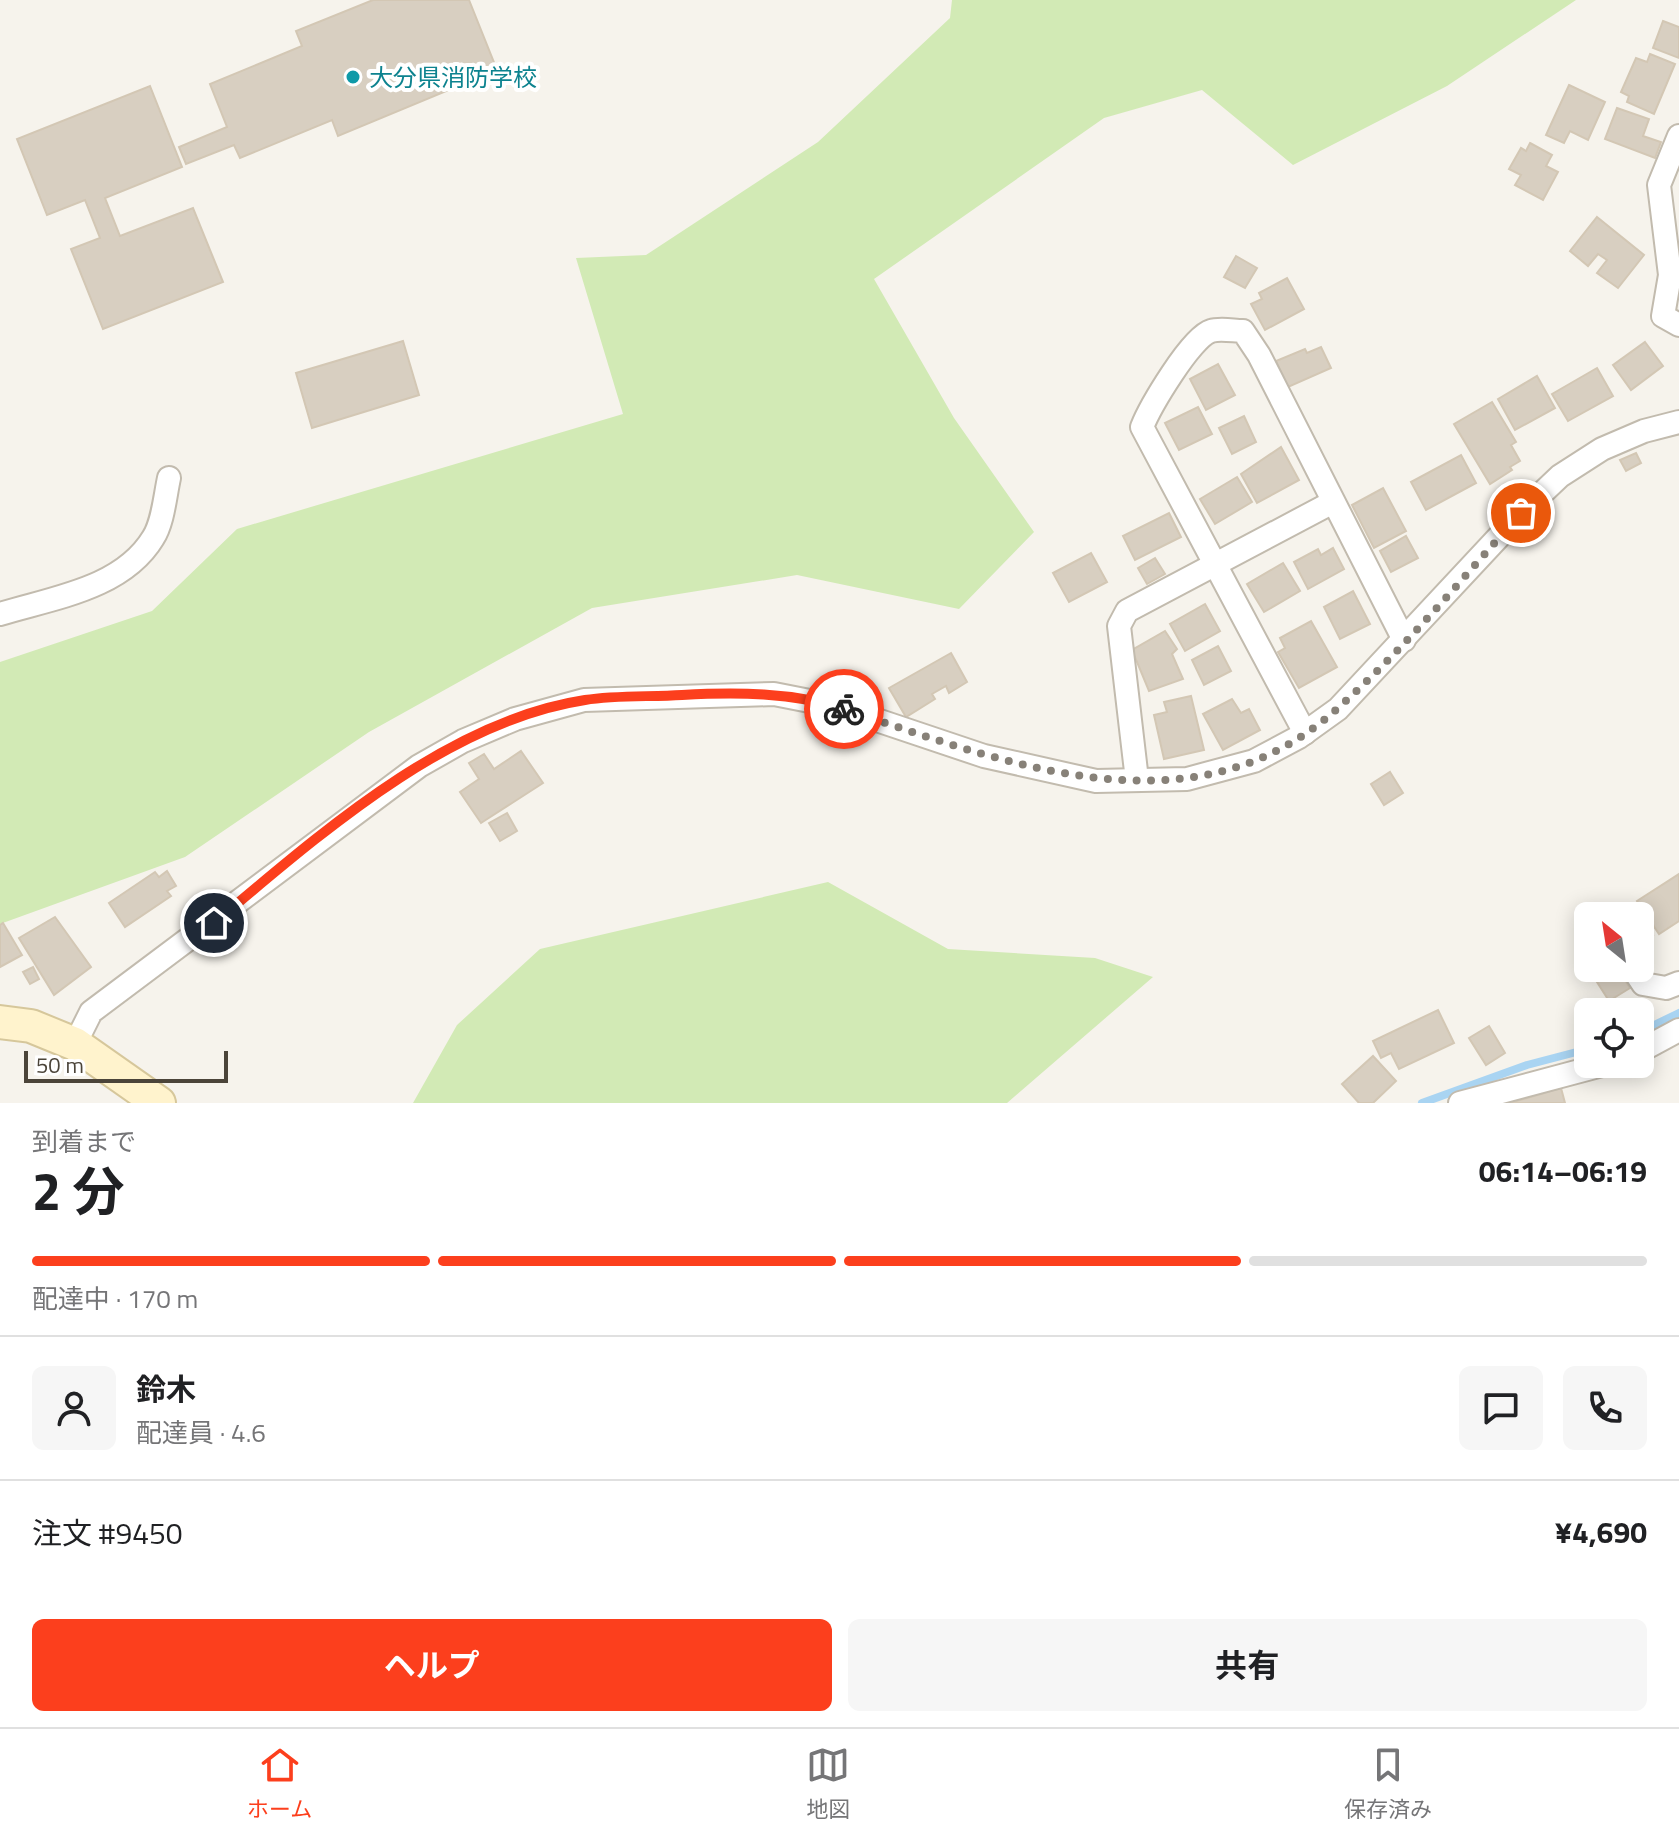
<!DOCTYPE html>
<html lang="ja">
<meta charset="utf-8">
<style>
:root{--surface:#fff;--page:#f6f6f6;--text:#202124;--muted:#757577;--line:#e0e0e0;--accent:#fc3f1d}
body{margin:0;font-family:"Titillium Web","Noto Sans JP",sans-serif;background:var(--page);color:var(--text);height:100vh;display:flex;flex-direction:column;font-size:30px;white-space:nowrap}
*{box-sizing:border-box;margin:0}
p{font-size:26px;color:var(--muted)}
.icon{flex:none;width:44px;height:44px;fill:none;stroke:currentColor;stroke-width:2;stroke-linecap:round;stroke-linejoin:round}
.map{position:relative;height:1103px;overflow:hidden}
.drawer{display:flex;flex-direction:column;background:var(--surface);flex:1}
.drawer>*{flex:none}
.needle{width:52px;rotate:330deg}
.buttons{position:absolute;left:1574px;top:902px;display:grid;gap:16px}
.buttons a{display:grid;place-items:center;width:80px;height:80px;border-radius:12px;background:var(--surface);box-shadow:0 4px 20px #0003;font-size:40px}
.scale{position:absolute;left:24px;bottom:20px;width:204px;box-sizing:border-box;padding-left:8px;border:4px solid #4b4439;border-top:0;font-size:22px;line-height:28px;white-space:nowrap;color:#4b4439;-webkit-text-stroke:6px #fff;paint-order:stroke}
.pin{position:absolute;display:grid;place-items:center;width:68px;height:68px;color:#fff;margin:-34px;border:4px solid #fff;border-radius:50%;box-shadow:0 2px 8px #0007}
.courier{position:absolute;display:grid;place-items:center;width:80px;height:80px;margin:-40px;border:6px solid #fc3f1d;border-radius:50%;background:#fff;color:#222;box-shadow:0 2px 10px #0007}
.head em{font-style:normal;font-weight:700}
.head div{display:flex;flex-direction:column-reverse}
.head{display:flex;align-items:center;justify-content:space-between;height:136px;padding:0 32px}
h1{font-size:52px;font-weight:700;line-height:60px}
.bar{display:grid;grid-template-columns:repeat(4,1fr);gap:12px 8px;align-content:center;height:96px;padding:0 32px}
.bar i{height:10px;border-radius:6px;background:var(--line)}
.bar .selected{background:var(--accent)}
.bar p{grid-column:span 4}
.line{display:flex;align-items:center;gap:20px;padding:0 32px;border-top:2px solid var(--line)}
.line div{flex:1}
.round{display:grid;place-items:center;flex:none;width:84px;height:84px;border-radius:12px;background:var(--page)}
.primary-button{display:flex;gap:16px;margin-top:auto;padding:16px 32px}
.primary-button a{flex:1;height:92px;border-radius:12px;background:var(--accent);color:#fff;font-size:32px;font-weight:700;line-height:92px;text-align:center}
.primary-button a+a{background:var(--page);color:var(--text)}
.tabs{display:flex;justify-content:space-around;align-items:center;height:112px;border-top:2px solid var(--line);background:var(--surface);font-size:22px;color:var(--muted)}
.tabs a{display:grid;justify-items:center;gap:4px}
.tabs .selected{color:var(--accent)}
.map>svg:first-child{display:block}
.green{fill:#d2eab5}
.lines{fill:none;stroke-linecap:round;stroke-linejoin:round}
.stream{stroke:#a9d4f2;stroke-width:8}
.building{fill:#d8cfc1;stroke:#d3c7b4;stroke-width:2}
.street-casing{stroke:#c2bbae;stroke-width:26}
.secondary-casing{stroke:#d6c79b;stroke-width:36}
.street{stroke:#fff;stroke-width:22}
.secondary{stroke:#fff3cd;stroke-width:32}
.done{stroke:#878178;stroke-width:8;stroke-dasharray:0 14.4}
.route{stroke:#fc3f1d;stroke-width:10}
.culture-dot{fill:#0f9aa8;stroke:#fff;stroke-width:3}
.labels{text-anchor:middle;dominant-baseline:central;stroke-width:8;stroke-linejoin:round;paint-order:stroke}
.culture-label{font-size:24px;fill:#0d838f;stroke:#fff;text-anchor:start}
</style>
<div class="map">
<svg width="1679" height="1103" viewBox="0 0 1679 1103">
<rect width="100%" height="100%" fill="#f6f3ec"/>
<g class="green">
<path d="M952 0H1576L1447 86 1293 165 1202 90 1104 118 874 279 954 418 1034 532 959 609 797 575 592 608 369 732 185 857 0 924V662L152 611 237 529 623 414 576 258 646 255 818 142 950 18Z"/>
<path d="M828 882 948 949 1095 958 1153 977 1007 1103H413L457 1025 540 949Z"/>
</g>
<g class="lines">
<g class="stream">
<path d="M1640 1032 1679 1013"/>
<path d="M1422 1103 1527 1065 1588 1049"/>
</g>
</g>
<g class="building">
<path d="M373 0H469L497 70 338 136 332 120 240 158 234 145 186 164 179 147 227 127 210 84 302 46 296 31Z"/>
<path d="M1663 21 1679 27V58L1653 48Z"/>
<path d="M1650 54 1675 64 1654 114 1627 102 1629 96 1621 92 1636 58 1647 62Z"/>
<path d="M1569 85 1605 102 1588 140 1570 131 1564 143 1546 135Z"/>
<path d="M150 86 182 167 105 198 120 236 193 208 223 282 103 329 71 249 100 238 85 200 47 215 17 139Z"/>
<path d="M1617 108 1649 119 1643 136 1661 142 1655 158 1605 139Z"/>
<path d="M1530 143 1552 155 1546 166 1558 172 1543 200 1515 185 1521 175 1509 169 1521 148 1526 151Z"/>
<path d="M1597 217 1644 255 1618 288 1597 273 1607 260 1598 254 1588 266 1570 251Z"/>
<path d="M1236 256 1257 268 1245 288 1224 277Z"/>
<path d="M1287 278 1304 309 1265 330 1251 304 1262 299 1259 293Z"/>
<path d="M403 341 419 395 312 428 296 373Z"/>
<path d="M1645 342 1663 366 1631 390 1613 365Z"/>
<path d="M1321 347 1331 368 1288 387 1276 361 1305 349 1307 353Z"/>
<path d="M1218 364 1235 395 1206 410 1190 379Z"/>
<path d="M1597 368 1613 396 1568 421 1552 394Z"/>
<path d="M1537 376 1555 408 1515 430 1498 399Z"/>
<path d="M1492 402 1516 442 1511 445 1520 461 1510 467 1512 470 1490 484 1454 424Z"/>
<path d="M1198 407 1212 434 1179 450 1165 423Z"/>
<path d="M1244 416 1256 442 1232 454 1219 428Z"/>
<path d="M1281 447 1299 480 1257 503 1241 474Z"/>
<path d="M1636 453 1641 463 1626 471 1620 460Z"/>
<path d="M1461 455 1476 483 1426 510 1411 482Z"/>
<path d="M1237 477 1252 502 1215 524 1200 499Z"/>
<path d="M1383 488 1406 531 1374 548 1352 505Z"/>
<path d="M1169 513 1181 537 1135 560 1123 536Z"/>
<path d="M1406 536 1418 558 1391 572 1380 551Z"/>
<path d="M1333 548 1344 569 1308 589 1294 562 1318 549 1321 555Z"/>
<path d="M1091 553 1107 582 1069 602 1053 573Z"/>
<path d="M1155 558 1165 574 1147 584 1138 568Z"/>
<path d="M1283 563 1300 591 1264 612 1247 584Z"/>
<path d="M1353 591 1370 624 1340 639 1324 607Z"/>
<path d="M1205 604 1220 631 1185 651 1170 624Z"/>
<path d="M1311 621 1337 667 1299 688 1278 652 1285 648 1280 638Z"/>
<path d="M1165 631 1177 649 1172 654 1183 679 1149 691 1132 650Z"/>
<path d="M1218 646 1231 671 1204 685 1192 660Z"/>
<path d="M951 653 967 682 949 693 946 686 932 694 935 699 906 717 889 688Z"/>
<path d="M1191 696 1204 750 1164 759 1154 715 1167 712 1164 702Z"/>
<path d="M1232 699 1241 713 1249 709 1260 730 1223 750 1203 714Z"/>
<path d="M521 751 543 783 481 823 460 792 479 779 469 763 484 754 494 769Z"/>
<path d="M1390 772 1403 793 1384 805 1371 784Z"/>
<path d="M507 813 517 831 500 841 489 823Z"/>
<path d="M167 871 176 886 167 891 171 896 125 927 109 903 155 872 159 877Z"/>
<path d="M1679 874V921L1659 934 1637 901Z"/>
<path d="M55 917 91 967 54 995 19 938Z"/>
<path d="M1640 917 1653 935 1640 944Z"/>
<path d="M3 923 22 955 0 967V925Z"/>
<path d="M33 967 39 979 30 984 23 972Z"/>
<path d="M1618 969 1630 988 1609 1001 1597 982Z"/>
<path d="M1438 1010 1454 1043 1399 1069 1391 1053 1381 1058 1373 1041Z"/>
<path d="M1489 1026 1505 1053 1486 1065 1469 1038Z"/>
<path d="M1373 1056 1396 1081 1373 1103H1359L1342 1084Z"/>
<path d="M1561 1088 1565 1103H1510Z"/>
</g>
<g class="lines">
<g class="street-casing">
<g id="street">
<path d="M1679 136 1659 185 1670 275 1663 316 1679 325"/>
<path d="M0 614C52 598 122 589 153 538 163 523 165 496 169 478"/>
<path d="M1305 733 1142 427C1150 407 1191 337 1211 331 1220 328 1234 331 1243 331L1259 355 1404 640"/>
<path d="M1137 780 1119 626 1127 611 1333 502"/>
<path d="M1637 975 1643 984 1666 988 1679 983"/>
<path d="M75 1044 91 1012 419 766 463 741 515 719 584 700 774 694 835 706 984 756 1096 781 1187 779 1254 761 1299 737 1338 709 1521 513 1560 476 1602 449 1644 431 1679 422"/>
<path d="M1640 1051 1679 1030"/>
<path d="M1460 1103 1606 1064"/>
</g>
</g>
<g class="secondary-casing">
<path id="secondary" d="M0 1022 31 1026 75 1044 159 1103"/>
</g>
<use href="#street" class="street"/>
<use href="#secondary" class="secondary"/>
</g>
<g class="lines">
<path class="done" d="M844 709C1004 762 1193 840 1338 708 1404 649 1462 579 1521 513"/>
<path class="route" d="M214 923C318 836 446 721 585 700 616 695 650 697 682 695 735 692 793 692 844 709"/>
</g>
<circle class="culture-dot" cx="353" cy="77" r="8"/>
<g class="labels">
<g class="culture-label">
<text x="369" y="77">大分県消防学校</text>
</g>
</g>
</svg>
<div class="buttons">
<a><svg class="needle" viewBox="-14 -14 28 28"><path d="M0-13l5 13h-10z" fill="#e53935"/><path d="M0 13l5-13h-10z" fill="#757577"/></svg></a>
<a><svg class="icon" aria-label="locate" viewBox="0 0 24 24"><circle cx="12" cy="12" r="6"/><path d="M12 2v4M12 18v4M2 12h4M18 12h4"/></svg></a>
</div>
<div class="scale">50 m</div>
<div class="pin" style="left:1521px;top:513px;background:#ea580c"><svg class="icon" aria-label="bag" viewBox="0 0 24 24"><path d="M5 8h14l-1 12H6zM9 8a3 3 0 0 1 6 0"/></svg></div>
<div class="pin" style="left:214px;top:923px;background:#1f2937"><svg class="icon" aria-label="home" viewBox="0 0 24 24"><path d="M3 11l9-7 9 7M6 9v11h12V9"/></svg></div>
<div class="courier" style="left:844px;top:709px"><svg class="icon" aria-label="bike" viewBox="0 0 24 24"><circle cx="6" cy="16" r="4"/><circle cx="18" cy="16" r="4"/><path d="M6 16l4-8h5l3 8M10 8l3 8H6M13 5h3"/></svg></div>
</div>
<section class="drawer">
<div class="head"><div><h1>2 分</h1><p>到着まで</p></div><em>06:14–06:19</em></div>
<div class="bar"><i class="selected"></i><i class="selected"></i><i class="selected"></i><i></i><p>配達中 · 170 m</p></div>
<div class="line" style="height:144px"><a class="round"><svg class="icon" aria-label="person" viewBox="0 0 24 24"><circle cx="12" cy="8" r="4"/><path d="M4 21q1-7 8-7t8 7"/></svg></a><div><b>鈴木</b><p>配達員 · 4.6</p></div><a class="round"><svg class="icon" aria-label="chat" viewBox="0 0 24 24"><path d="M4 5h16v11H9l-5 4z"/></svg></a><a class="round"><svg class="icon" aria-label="phone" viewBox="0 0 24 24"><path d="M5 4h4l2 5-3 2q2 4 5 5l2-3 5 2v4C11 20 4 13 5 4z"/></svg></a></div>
<div class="line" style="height:104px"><div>注文 #9450</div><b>¥4,690</b></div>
<div class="primary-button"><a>ヘルプ</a><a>共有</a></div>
</section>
<nav class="tabs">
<a class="selected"><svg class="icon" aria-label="home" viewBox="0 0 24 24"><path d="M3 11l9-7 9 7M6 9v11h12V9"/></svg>ホーム</a>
<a><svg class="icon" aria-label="map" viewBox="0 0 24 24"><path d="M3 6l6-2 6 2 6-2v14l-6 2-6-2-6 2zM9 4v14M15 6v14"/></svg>地図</a>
<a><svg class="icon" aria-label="saved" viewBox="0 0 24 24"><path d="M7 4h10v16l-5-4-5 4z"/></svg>保存済み</a>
</nav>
